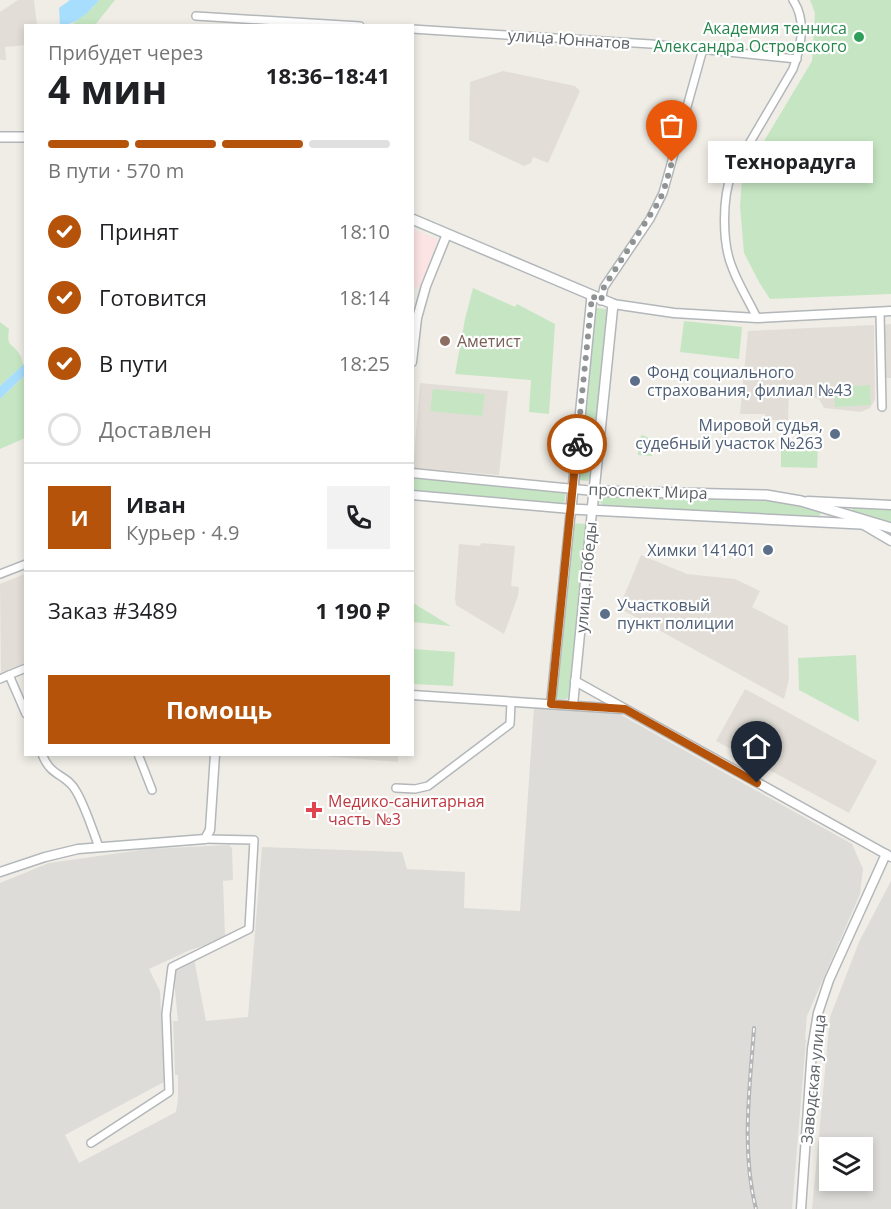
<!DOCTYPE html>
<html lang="ru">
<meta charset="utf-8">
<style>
:root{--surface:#fff;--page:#f2f2f2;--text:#202124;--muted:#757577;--line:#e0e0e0;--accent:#b45309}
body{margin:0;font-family:"Open Sans",sans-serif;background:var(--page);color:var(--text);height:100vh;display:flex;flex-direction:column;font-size:22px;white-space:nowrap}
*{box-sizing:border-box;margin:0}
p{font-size:20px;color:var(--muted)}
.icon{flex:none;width:33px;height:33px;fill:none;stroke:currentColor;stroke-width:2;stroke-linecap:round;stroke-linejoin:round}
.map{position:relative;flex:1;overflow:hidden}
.drawer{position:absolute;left:24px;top:24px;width:390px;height:732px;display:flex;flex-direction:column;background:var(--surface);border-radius:0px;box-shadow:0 3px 9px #0003}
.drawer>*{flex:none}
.tools{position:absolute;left:819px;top:1137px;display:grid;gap:12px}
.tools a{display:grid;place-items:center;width:54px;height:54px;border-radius:0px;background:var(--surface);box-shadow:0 3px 9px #0003;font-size:30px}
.pin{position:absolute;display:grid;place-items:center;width:51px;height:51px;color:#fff;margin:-62px -26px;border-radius:50% 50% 50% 0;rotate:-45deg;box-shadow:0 0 6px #0007}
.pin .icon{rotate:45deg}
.courier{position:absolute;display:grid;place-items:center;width:60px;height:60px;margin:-30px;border:4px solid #b45309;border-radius:50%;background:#fff;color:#222;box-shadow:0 2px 8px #0007}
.bubble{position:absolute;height:42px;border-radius:0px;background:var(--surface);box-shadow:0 3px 9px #0003;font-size:20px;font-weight:700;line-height:42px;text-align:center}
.headline em{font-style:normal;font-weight:700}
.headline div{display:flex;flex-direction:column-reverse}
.headline{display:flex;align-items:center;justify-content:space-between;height:102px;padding:0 24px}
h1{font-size:39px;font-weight:700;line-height:45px}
.bar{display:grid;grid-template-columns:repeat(4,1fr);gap:9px 6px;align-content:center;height:72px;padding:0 24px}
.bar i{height:8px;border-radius:4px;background:var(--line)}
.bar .on{background:var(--accent)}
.bar p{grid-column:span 4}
.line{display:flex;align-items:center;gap:15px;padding:0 24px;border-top:2px solid var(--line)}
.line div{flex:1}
.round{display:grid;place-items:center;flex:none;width:63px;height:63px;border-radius:0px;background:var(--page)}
ol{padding:0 24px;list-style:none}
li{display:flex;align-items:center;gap:18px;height:66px}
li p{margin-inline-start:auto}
li .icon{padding:6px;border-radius:50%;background:var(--accent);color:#fff;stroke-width:4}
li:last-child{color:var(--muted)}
li i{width:33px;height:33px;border:3px solid var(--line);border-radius:50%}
.cta{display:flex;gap:12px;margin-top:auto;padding:12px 24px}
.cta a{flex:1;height:69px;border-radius:0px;background:var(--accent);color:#fff;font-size:24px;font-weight:700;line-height:69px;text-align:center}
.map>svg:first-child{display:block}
.industrial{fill:#dedcd8;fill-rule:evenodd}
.education{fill:#e2ded7}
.medical{fill:#fbe4e3}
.green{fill:#c6e6c3}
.water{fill:#a8defd}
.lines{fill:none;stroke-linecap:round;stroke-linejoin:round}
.minor-casing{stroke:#b3b7ba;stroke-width:10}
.tertiary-casing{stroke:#b3b7ba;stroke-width:11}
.secondary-casing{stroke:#b2b6ba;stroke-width:12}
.minor{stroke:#fff;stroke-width:7}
.tertiary{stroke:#fff;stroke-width:8}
.secondary{stroke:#fff;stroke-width:9}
.rail-casing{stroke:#b4b5b6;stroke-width:4}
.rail{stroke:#fff;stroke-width:1.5;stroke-dasharray:4.5;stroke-linecap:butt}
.done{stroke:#909393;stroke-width:6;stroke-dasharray:0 10.8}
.route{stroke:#b45309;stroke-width:8}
.leisure-dot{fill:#2e9e5b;stroke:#fff;stroke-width:2}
.education-dot{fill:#8d6e63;stroke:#fff;stroke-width:2}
.service-dot{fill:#5c6f8a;stroke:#fff;stroke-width:2}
.health-dot{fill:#e0444e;stroke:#fff;stroke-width:2}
.labels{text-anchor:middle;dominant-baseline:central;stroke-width:4.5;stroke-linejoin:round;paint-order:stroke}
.leisure-label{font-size:16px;fill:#27864d;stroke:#fff;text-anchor:end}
.street-label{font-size:16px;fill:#5d6266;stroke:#fff}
.education-label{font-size:16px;fill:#785e54;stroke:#fff;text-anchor:start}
.service-label{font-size:16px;fill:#4e5e75;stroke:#fff;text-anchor:start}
.health-label{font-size:16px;fill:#be3a42;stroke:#fff;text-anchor:start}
</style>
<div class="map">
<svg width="891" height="1209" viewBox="0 0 891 1209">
<rect width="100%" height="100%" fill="#efede6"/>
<g class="industrial">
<path d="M534 707 614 711 852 844 863 869 860 894 807 1016 805 1039 806 1040 792 1209H0V883L49 863 148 849 229 845 232 848 233 880 223 881 225 936 212 943 190 950 149 969 160 991 164 1082 65 1135 79 1163 176 1112 178 1099V1075H175L173 1021H178L173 969 194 959 206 1021 248 1017 262 847 402 852 407 869 465 872 464 908 520 911Z"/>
<path d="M891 881V1209H812L830 1017 859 942ZM830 1148H862V1180H830Z"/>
</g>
<g class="education">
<path d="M18 0H34L37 25 26 26 25 45 5 47 6 60H2L0 59V12Z"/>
<path d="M503 71 575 86 580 91 548 163 533 157 531 163 524 166 469 140 470 82Z"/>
<path d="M891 324V378H886L883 325Z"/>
<path d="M874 325 875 400 870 408 861 412 824 408 819 399 789 390 788 420H765V414H740L748 331Z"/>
<path d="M420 383 508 391 499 475 413 468Z"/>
<path d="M481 543 515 546 511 586 519 587 518 596 504 634 456 605 455 599 459 544 480 546Z"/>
<path d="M641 555 687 574 735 579 760 591 752 607 788 626 789 679 784 699 619 608Z"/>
<path d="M25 574V663L1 673 0 584Z"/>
<path d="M745 689 877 761 849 813 716 741Z"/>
<path d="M311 755H398V762Z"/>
</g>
<path class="medical" d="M413 229 438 240 419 289 413 287Z"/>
<g class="green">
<path d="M99 0H115L95 25 70 26 91 9Z"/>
<path d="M810 0H891V294L770 299 759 282 744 253 740 206 742 178 812 61 815 13Z"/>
<path d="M473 288 515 307 517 304 555 324 549 414 529 412 531 380 455 374 465 319Z"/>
<path d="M596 308 606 309 608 313 591 481 576 480 594 311Z"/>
<path d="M684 321 742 327 739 359 680 352Z"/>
<path d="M0 322 9 329C6 349 13 342 20 355 22 358 22 361 23 365L0 386Z"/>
<path d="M25 375V438L0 449V399Z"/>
<path d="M870 385 871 405 835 407 834 387Z"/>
<path d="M433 389 485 394 482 416 430 411Z"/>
<path d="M642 435C652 437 652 447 652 456L638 455V440Z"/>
<path d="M781 448 818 449 817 468 781 467Z"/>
<path d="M414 476 566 490 564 505 414 492Z"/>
<path d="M603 494 784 502 821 513 819 516 606 507 599 502 600 495Z"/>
<path d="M853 506 891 507V522L853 513 852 511Z"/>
<path d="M572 523 586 524 569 697 566 699H558L555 696Z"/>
<path d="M412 603H413L451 626 413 622Z"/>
<path d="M413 649 455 652 453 686 413 684Z"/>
<path d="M856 655 859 722 799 690 798 658Z"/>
</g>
<g class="water">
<path d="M70 0H99C89 12 75 26 60 25L59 8Z"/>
<path d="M25 363V375L0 399V386Z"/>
</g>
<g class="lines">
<g class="minor-casing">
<g id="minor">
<path d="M196 16 360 26"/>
<path d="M412 29 651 44 797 59"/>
<path d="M601 301 604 287 650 219 663 193 703 49"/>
<path d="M880 312 882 407"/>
<path d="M757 318C749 301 738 284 732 267 722 243 722 197 732 173L793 69C801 47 807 21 793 0"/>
<path d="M0 574 26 564"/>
<path d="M9 675 26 668"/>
<path d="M0 679 9 675 26 714"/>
<path d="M42 754C51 778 66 773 76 791 86 808 92 829 99 847"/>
<path d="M138 754 152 790"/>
<path d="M396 788 415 789 428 786 510 724 511 702"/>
<path d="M91 1143 169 1092 166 1014 172 967 249 929 254 840 205 839"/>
</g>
</g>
<g class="tertiary-casing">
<g id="tertiary">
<path d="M613 304 674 313 757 318 891 311"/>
<path d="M412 362 417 318 426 286 447 234"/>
<path d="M412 473 594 491"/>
<path d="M412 495 571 509 551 704"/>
<path d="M808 501 891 505"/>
<path d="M862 524 891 541"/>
<path d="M575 681 891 857"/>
<path d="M412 695 622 709"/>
<path d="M573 705 592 511"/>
<path d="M0 872 45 857 78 849 205 839 210 830 215 754"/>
<path d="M801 1209 812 1049 818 1013 829 980 886 854"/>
</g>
</g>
<g class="secondary-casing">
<g id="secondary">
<path d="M0 137H26"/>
<path d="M412 219 613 304 592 511"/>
<path d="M592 296 571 509 880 525"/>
<path d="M594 491 766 495 801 501 891 528"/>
</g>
</g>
<use href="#minor" class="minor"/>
<use href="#tertiary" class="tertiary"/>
<use href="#secondary" class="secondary"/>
<g class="rail-casing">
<path id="rail" d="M754 1028C750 1087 741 1150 756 1209"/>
</g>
<use href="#rail" class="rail"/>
</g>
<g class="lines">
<path class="done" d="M577 444 592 296 601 301 604 287 656 206 663 193 672 162"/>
<path class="route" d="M577 444 551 704 625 709 757 783"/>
</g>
<circle class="leisure-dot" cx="859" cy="37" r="6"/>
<circle class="education-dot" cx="445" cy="341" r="6"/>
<g class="service-dot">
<circle cx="635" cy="381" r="6"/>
<circle cx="835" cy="434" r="6"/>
<circle cx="768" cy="550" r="6"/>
<circle cx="605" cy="614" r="6"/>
</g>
<path class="health-dot" d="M311 801h6v6h6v6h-6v6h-6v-6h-6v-6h6z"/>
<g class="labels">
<g class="leisure-label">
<text x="847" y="28">Академия тенниса<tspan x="847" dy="18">Александра Островского</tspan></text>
</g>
<g class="street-label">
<text transform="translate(569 39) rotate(4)">улица Юннатов</text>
<text transform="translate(648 491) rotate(2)">проспект Мира</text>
<text transform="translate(586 577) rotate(-85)">улица Победы</text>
<text transform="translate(813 1079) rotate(-84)">Заводская улица</text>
</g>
<g class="education-label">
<text x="457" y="341">Аметист</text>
</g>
<g class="service-label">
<text x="647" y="372">Фонд социального<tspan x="647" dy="18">страхования, филиал №43</tspan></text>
<text x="823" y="425" text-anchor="end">Мировой судья,<tspan x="823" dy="18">судебный участок №263</tspan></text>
<text x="756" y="550" text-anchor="end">Химки 141401</text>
<text x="617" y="605">Участковый<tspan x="617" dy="18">пункт полиции</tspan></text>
</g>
<g class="health-label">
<text x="328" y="801">Медико-санитарная<tspan x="328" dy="18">часть №3</tspan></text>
</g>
</g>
</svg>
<div class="tools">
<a><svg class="icon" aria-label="layers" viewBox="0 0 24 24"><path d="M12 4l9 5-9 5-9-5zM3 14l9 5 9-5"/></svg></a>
</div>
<div class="pin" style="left:672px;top:162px;background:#ea580c"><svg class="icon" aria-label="bag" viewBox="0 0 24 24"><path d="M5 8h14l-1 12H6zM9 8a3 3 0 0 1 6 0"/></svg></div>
<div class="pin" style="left:757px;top:783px;background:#1f2937"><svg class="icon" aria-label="home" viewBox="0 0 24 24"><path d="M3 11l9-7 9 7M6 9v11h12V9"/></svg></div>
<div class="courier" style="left:577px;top:444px"><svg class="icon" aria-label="bike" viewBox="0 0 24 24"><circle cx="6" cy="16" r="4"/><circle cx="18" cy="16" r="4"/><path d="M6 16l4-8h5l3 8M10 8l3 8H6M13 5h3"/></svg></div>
<div class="bubble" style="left:708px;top:141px;width:165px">Технорадуга</div>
<section class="drawer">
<div class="headline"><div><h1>4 мин</h1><p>Прибудет через</p></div><em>18:36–18:41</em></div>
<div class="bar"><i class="on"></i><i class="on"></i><i class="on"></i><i></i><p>В пути · 570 m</p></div>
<ol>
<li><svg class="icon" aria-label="check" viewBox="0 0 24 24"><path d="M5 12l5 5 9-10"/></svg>Принят<p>18:10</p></li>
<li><svg class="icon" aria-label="check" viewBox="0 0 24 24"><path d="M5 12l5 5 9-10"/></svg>Готовится<p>18:14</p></li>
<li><svg class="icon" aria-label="check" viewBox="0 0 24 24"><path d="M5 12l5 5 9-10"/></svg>В пути<p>18:25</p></li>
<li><i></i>Доставлен</li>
</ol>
<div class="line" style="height:108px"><b class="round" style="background:var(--accent);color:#fff">И</b><div><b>Иван</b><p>Курьер · 4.9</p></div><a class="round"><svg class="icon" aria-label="phone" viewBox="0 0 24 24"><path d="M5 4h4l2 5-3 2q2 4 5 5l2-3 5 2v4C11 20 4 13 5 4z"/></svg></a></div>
<div class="line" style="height:78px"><div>Заказ #3489</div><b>1 190 ₽</b></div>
<div class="cta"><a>Помощь</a></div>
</section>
</div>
